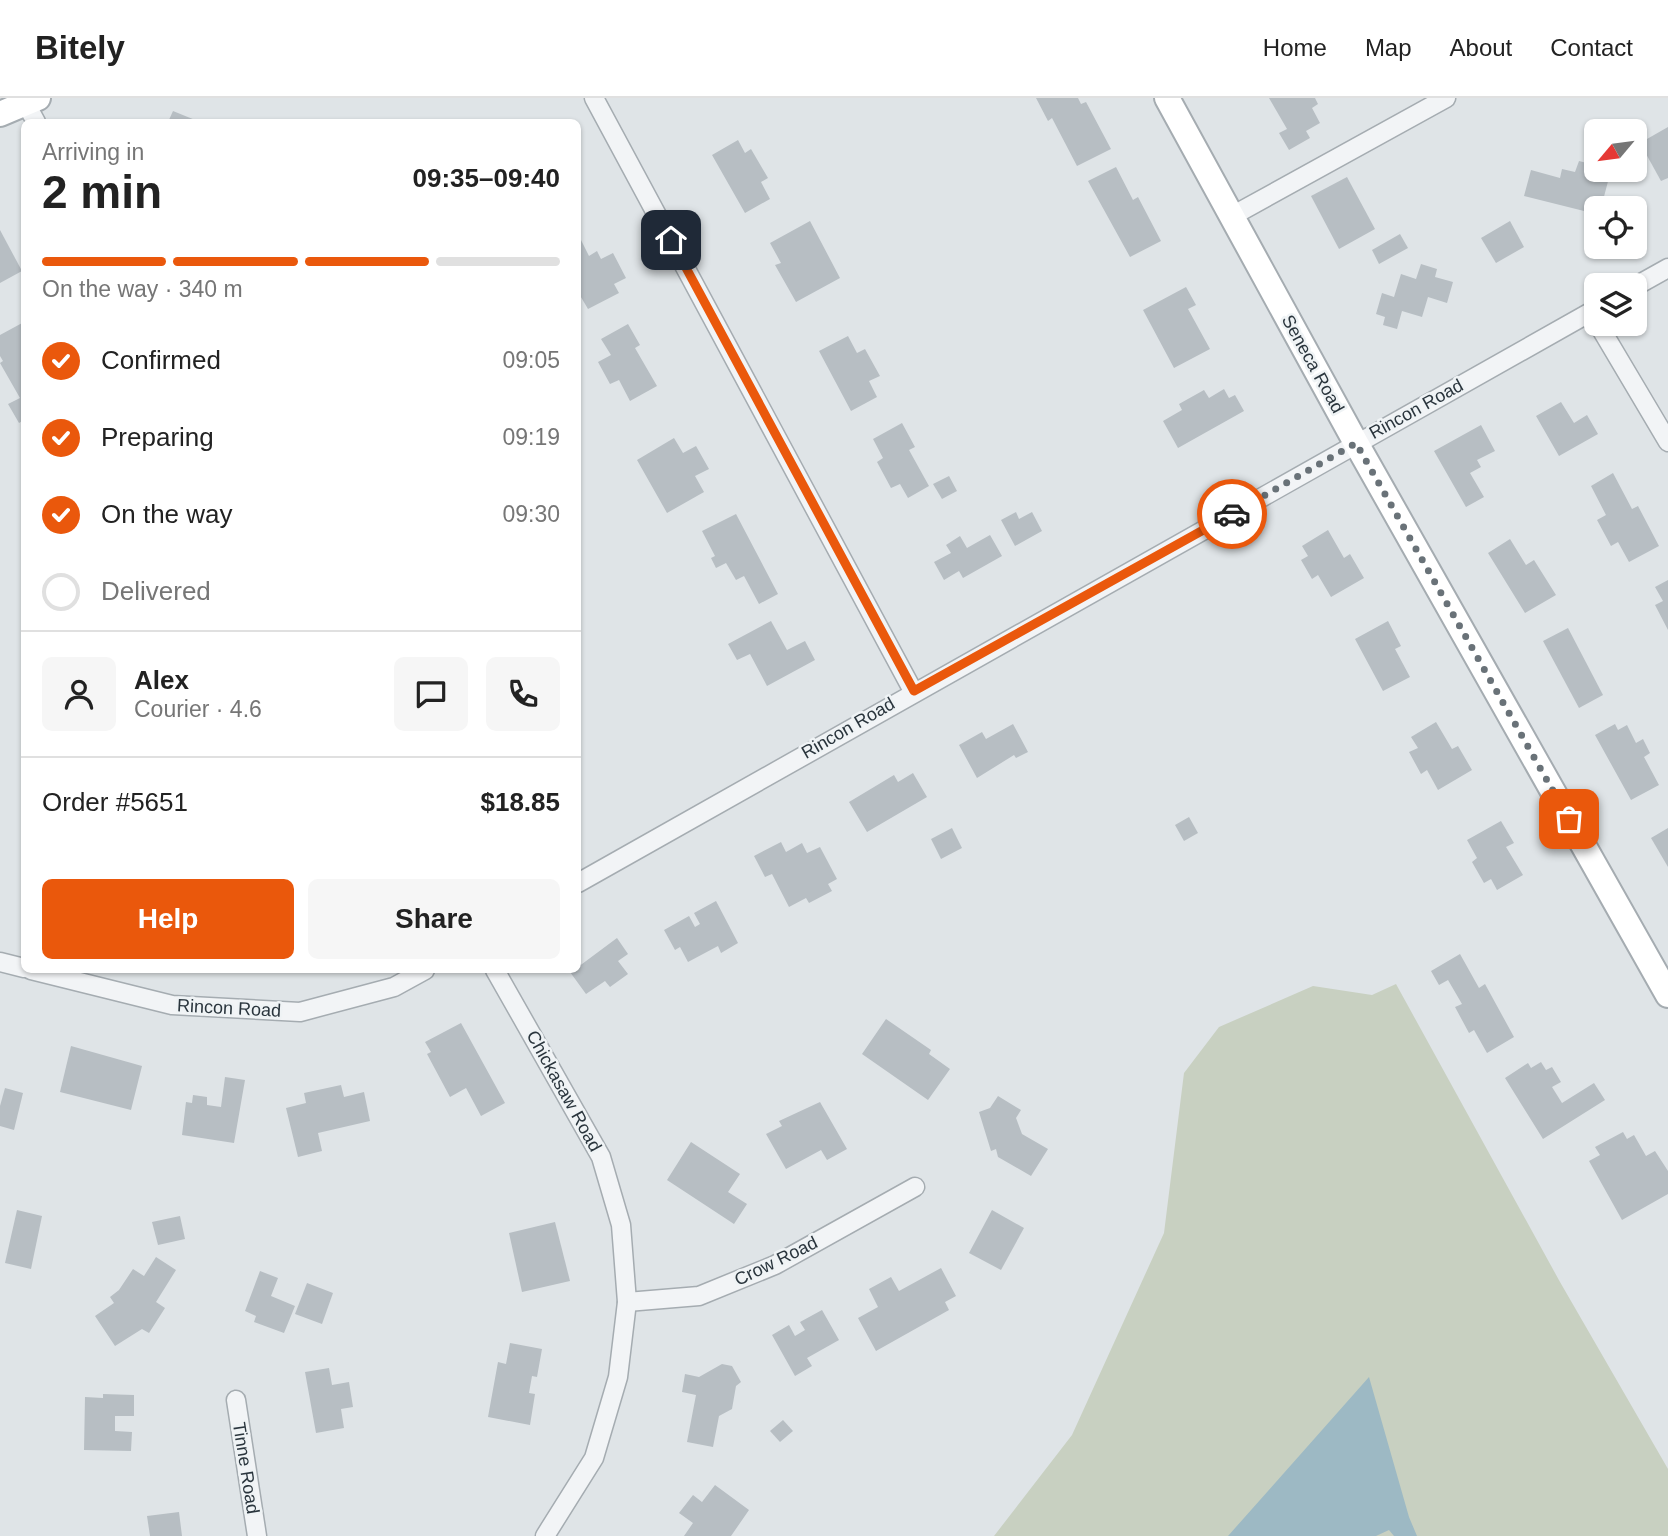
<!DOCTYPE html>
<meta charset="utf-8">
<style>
:root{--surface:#fff;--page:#f6f6f6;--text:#222;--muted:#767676;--line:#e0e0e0;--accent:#ea580c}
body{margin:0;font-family:Helvetica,sans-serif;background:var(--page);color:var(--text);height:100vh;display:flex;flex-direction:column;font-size:26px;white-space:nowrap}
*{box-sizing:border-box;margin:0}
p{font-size:23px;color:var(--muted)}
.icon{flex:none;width:38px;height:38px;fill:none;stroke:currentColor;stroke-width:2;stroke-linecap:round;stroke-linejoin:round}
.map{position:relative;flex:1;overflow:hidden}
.panel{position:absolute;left:21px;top:21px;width:560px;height:854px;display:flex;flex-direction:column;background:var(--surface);border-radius:10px;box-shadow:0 2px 5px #0004}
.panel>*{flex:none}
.needle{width:46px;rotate:241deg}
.fabs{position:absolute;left:1584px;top:21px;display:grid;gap:14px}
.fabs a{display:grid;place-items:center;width:63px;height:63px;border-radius:10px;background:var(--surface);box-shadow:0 2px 5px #0004;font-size:35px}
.pin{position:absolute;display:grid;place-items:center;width:60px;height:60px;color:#fff;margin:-30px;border-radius:14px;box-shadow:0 4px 10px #0006}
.courier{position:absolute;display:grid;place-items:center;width:70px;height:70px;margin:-35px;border:5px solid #ea580c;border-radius:50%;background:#fff;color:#222;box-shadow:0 2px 9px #0007}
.summary em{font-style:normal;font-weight:600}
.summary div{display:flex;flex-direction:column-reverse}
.summary{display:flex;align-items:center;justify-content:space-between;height:119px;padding:0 21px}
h1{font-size:46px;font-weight:600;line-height:52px}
.bar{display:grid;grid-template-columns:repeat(4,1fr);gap:10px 7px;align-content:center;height:84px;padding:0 21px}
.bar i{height:9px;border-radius:5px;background:var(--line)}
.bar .on{background:var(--accent)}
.bar p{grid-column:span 4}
.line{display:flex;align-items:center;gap:18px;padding:0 21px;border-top:2px solid var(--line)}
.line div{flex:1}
.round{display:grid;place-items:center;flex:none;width:74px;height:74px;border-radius:10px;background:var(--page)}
ol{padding:0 21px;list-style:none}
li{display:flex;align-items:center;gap:21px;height:77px}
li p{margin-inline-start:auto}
li .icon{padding:7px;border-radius:50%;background:var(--accent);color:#fff;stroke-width:4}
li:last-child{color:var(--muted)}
li i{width:38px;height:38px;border:4px solid var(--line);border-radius:50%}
.cta{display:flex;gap:14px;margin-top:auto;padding:14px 21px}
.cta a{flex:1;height:80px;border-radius:10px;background:var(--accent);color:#fff;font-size:28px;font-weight:600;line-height:80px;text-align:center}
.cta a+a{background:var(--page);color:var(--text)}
header{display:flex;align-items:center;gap:42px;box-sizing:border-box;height:98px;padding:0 35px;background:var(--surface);border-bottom:2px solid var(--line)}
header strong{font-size:33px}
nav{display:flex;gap:38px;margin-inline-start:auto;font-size:24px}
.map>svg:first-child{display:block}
.green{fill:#c8d0c1}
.water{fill:#9db9c4}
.building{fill:#b7bec3}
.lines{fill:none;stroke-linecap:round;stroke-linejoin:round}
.street-casing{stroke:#a5acb1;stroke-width:21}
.secondary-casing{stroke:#a5acb1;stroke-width:28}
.street{stroke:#f2f4f6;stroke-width:18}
.secondary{stroke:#fff;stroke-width:24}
.done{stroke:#697278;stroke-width:7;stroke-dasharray:0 12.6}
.route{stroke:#ea580c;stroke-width:9}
.labels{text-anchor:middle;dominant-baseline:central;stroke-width:5;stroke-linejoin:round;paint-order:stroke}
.street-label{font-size:18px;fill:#2a353d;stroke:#eff3f5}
</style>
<header>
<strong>Bitely</strong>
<nav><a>Home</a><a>Map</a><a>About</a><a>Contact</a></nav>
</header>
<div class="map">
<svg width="1668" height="1438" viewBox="0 0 1668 1438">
<rect width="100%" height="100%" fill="#dfe4e7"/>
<path class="green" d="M1396 886 1560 1184 1668 1371V1438H994L1072 1337 1164 1135 1184 975 1219 929 1313 888 1372 897Z"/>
<path class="water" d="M1369 1279 1409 1419 1417 1438H1394L1389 1432 1376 1438H1228Z"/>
<g class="building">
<path d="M1036 0H1078L1081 6 1086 4 1111 51 1077 68 1052 20 1048 23Z"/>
<path d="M1269 0H1315L1318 6 1312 10 1320 25 1306 33 1310 40 1289 52 1279 35 1287 31Z"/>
<path d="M173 13 200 24H168Z"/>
<path d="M1668 29V80L1661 83 1640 45Z"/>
<path d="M738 42 745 55 751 51 768 80 761 84 770 101 745 115 712 57Z"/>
<path d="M1591 51 1596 52V72H1611L1601 110H1596V116L1524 98 1531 72 1560 80 1562 71 1575 74 1579 63 1587 65Z"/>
<path d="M1116 69 1133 102 1138 99 1161 143 1130 159 1088 83Z"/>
<path d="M1347 79 1375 131 1339 151 1311 98Z"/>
<path d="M810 123 840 180 796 204 775 167 781 165 770 145Z"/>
<path d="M1510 123 1524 149 1496 165 1481 140Z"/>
<path d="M0 132 22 173 0 185Z"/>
<path d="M578 136 589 158 597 153 601 161 613 155 626 180 614 186 619 195 588 211 578 194Z"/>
<path d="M1400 136 1408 150 1379 166 1372 152Z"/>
<path d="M1421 166 1437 171 1435 179 1453 184 1447 205 1428 199 1422 219 1402 213 1397 231 1383 227 1385 219 1376 216 1382 195 1394 199 1401 176 1416 181Z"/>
<path d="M1186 189 1196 207 1188 211 1210 251 1174 270 1143 212Z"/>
<path d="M24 224V322L19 325 8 306 20 300 0 265 3 263 0 258V237Z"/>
<path d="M628 226 640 247 635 250 657 288 630 303 619 282 610 286 598 264 611 257 601 241Z"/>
<path d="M848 238 857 255 865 251 880 278 869 283 877 299 851 313 819 253Z"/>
<path d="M1224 291 1229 300 1235 297 1244 313 1178 350 1163 323 1182 312 1179 306 1204 292 1209 300Z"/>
<path d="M1561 304 1574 325 1587 317 1598 336 1559 358 1536 318Z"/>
<path d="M902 325 915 349 909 352 929 388 908 400 900 386 891 390 877 364 883 360 873 341Z"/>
<path d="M1481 327 1495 353 1477 362 1481 369 1470 375 1484 399 1466 409 1434 353Z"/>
<path d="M674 340 683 355 696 348 709 371 695 378 704 394 667 415 637 362Z"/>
<path d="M1613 375 1632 411 1638 408 1659 448 1629 464 1618 444 1611 448 1597 422 1606 417 1591 388Z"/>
<path d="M949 378 957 393 942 401 933 386Z"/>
<path d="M1016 414 1019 421 1032 414 1042 433 1015 448 1001 422Z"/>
<path d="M736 416 778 496 759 506 744 478 736 482 726 465 716 470 711 460 715 458 702 433Z"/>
<path d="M1328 432 1344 460 1350 456 1364 480 1331 499 1318 477 1312 481 1301 462 1308 458 1302 448Z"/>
<path d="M990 437 1002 458 963 480 959 473 944 482 934 464 951 455 946 447 960 438 967 450Z"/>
<path d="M1510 441 1526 467 1534 462 1556 497 1525 515 1488 455Z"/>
<path d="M1668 482V532L1655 507 1663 503 1655 489Z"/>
<path d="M771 523 787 552 805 543 815 562 767 588 750 556 737 562 728 546Z"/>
<path d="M1388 523 1401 548 1395 551 1410 579 1383 593 1355 541Z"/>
<path d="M1568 530 1603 597 1579 610 1543 543Z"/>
<path d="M1436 624 1452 651 1458 648 1472 672 1438 692 1427 672 1421 676 1409 654 1418 650 1411 639Z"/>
<path d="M1013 626 1028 654 1016 660 1014 657 977 680 959 647 982 634 986 641Z"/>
<path d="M1615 626 1618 632 1627 627 1636 645 1643 641 1650 655 1644 659 1659 687 1631 702 1595 637Z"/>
<path d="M913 675 927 699 867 734 849 704 894 677 898 684Z"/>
<path d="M1189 719 1198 735 1184 743 1175 727Z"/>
<path d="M1501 723 1514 745 1506 749 1523 777 1497 792 1491 781 1484 785 1472 764 1477 760 1467 742Z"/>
<path d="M952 730 962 750 941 761 931 741Z"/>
<path d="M1668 730V769L1651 740Z"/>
<path d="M781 744 786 754 802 745 807 755 820 749 837 781 828 786 832 793 809 805 806 800 789 809 772 776 765 779 754 758Z"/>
<path d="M716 803 738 845 721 855 718 848 688 864 680 849 675 852 664 832 689 818 695 829 700 826 694 815Z"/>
<path d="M617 840 628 856 618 863 628 876 610 889 605 883 586 896 570 874 578 872V869Z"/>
<path d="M1460 856 1479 890 1485 886 1514 939 1487 955 1474 932 1469 935 1455 909 1462 906 1448 882 1439 887 1431 873Z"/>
<path d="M886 921 931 952 929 956 950 971 928 1002 862 956Z"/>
<path d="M461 925 505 1005 481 1018 466 990 450 999 427 956 431 954 425 944Z"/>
<path d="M71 948 142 968 131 1012 60 994Z"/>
<path d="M1541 964 1546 972 1552 969 1561 984 1552 989 1562 1005 1594 985 1605 1002 1543 1041 1505 980 1528 965 1531 970Z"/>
<path d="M225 979 245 982 234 1045 182 1037 186 1004 192 1005 193 997 207 999V1007L221 1009Z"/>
<path d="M341 987 344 999 364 994 370 1023 318 1035 322 1053 298 1059 286 1010 306 1005 304 995Z"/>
<path d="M5 990 23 995 14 1032 0 1028V1008Z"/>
<path d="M998 998 1021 1012 1016 1020 1022 1036 1048 1051 1031 1078 998 1059 996 1051 991 1053 979 1014 990 1010Z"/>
<path d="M820 1004 847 1051 827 1062 821 1052 786 1071 766 1036 782 1028 779 1023Z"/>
<path d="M1623 1034 1627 1041 1634 1037 1646 1058 1655 1053 1668 1073V1096L1622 1122 1589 1063 1600 1057 1595 1049Z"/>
<path d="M691 1044 740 1076 728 1094 747 1106 734 1126 667 1082Z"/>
<path d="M17 1112 42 1118 31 1171 5 1165Z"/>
<path d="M992 1112 1024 1130 1001 1172 969 1155Z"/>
<path d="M180 1118 185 1141 158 1147 152 1124Z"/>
<path d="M555 1124 570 1183 522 1194 509 1135Z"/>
<path d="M156 1159 176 1172 156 1204 165 1210 149 1235 142 1231 115 1248 95 1218 114 1205 110 1199 119 1192 133 1171 144 1178Z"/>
<path d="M941 1170 956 1198 945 1204 949 1212 876 1253 858 1220 878 1209 869 1191 891 1179 899 1193Z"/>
<path d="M260 1173 278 1180 271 1198 295 1208 284 1235 254 1224 256 1218 245 1213Z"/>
<path d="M307 1185 333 1195 322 1226 295 1216Z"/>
<path d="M822 1212 839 1242 807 1260 812 1268 795 1278 772 1237 789 1227 795 1238 805 1232 800 1224Z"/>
<path d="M510 1245 542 1251 537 1279 532 1278 529 1295 535 1296 530 1327 488 1319 498 1264 506 1266Z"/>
<path d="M722 1266 732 1268 741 1284 736 1288 732 1311 719 1318 713 1349 687 1344 696 1297 682 1294 685 1276 699 1279Z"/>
<path d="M329 1270 332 1287 349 1284 353 1309 341 1311 344 1330 316 1335 305 1274Z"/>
<path d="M103 1296 134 1297V1318H115V1333L132 1334 131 1353 84 1352 85 1299 103 1300Z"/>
<path d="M783 1322 793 1333 780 1344 770 1333Z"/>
<path d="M715 1387 749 1412 731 1438H684L693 1425 679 1415 693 1397 702 1404Z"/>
<path d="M179 1414 182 1438H150L147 1418Z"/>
</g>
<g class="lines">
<g class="street-casing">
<g id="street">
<path d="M594 0 913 593"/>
<path d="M25 4 36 24"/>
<path d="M1232 118 1446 0"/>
<path d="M1634 189 1668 170"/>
<path d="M1598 226 1668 344"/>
<path d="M578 785 1596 211"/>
<path d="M0 864 24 870"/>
<path d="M31 872 172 907 300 914 394 889 425 872"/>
<path d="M495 872 601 1059 621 1127 627 1204 618 1279 594 1360 545 1438"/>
<path d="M627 1204 699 1198 775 1167 915 1089"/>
<path d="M236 1302 257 1438"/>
</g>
</g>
<g class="secondary-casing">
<g id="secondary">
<path d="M1167 0 1356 345 1668 897"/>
<path d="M0 16 38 0"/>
</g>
</g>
<use href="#street" class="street"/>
<use href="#secondary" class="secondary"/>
</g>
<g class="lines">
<path class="done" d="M1232 416 1356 345 1569 721"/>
<path class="route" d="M671 142 914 593 1232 416"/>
</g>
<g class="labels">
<g class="street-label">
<text transform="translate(1313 266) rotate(61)">Seneca Road</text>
<text transform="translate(1416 311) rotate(-29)">Rincon Road</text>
<text transform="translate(848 630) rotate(-30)">Rincon Road</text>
<text transform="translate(229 910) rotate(3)">Rincon Road</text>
<text transform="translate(564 993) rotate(61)">Chickasaw Road</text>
<text transform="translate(776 1163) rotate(-26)">Crow Road</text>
<text transform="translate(246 1370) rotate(81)">Tinne Road</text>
</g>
</g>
</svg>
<div class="fabs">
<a><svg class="needle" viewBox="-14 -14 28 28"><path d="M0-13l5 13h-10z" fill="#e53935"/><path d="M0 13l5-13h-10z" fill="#767676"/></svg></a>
<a><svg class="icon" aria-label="locate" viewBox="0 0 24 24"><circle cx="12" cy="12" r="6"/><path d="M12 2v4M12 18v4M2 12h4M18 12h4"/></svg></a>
<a><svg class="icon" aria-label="layers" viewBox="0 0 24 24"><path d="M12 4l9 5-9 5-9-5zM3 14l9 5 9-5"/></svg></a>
</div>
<div class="pin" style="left:1569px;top:721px;background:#ea580c"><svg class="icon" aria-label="bag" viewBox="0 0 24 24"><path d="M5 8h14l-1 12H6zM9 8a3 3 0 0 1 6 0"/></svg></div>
<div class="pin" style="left:671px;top:142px;background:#1f2937"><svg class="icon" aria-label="home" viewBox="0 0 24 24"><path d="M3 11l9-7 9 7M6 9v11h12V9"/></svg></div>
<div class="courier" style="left:1232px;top:416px"><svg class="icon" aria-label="car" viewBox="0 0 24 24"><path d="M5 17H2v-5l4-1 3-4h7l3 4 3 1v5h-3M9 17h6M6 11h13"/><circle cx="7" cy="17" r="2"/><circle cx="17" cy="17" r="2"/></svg></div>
<section class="panel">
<div class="summary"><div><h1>2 min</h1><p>Arriving in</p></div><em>09:35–09:40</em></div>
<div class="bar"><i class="on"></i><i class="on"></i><i class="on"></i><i></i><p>On the way · 340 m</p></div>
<ol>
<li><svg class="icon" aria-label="check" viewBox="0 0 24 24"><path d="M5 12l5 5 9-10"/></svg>Confirmed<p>09:05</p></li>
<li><svg class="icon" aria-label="check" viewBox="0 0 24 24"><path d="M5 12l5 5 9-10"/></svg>Preparing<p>09:19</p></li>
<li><svg class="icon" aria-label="check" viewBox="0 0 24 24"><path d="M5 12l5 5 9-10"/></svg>On the way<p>09:30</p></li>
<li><i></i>Delivered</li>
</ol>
<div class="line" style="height:126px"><a class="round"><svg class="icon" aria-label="person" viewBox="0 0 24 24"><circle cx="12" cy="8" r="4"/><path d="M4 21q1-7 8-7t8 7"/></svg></a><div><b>Alex</b><p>Courier · 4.6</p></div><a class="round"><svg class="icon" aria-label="chat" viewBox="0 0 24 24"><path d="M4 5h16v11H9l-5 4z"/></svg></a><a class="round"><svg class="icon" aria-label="phone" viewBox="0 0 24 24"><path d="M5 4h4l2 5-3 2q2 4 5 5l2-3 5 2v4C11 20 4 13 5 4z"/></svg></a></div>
<div class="line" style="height:91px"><div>Order #5651</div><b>$18.85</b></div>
<div class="cta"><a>Help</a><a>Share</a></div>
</section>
</div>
